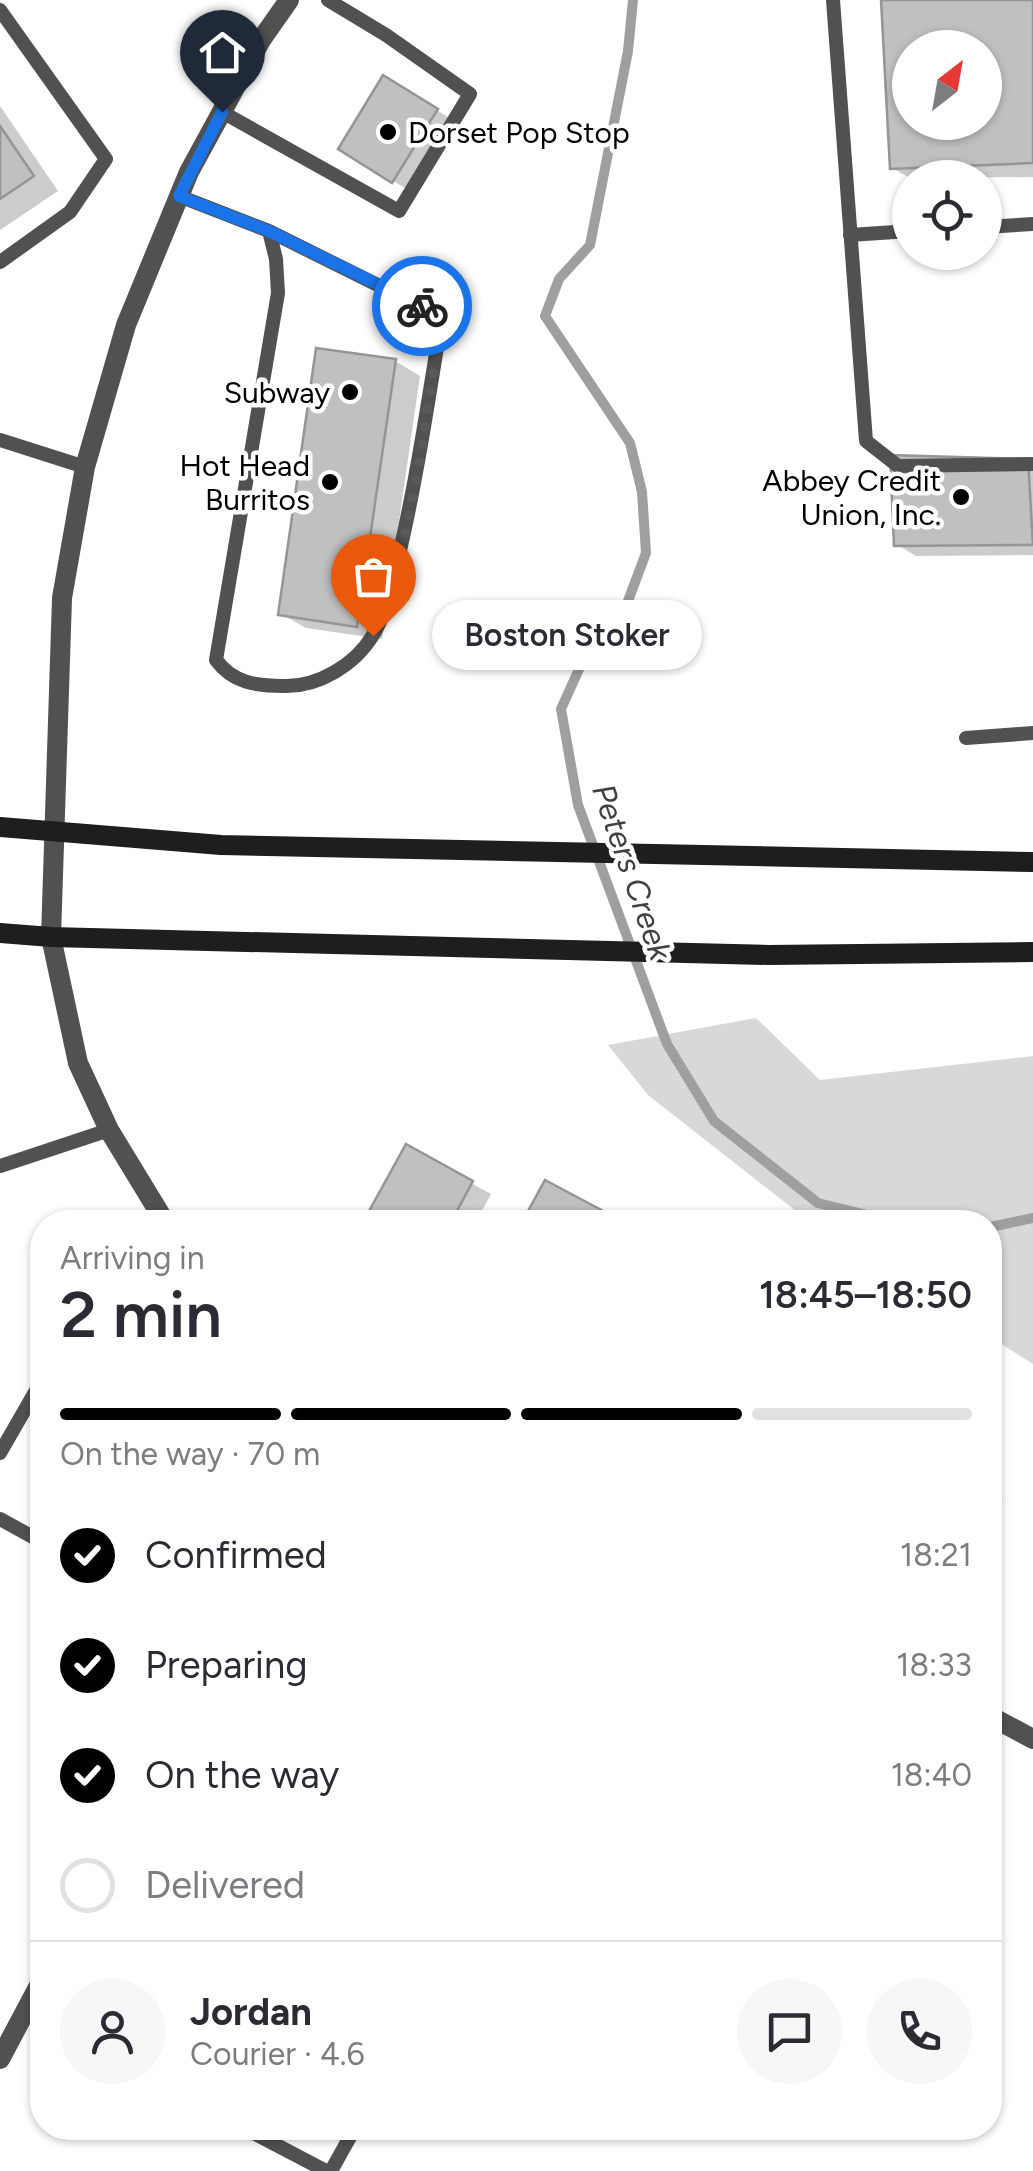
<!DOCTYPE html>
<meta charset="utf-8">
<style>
:root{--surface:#fff;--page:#f7f7f7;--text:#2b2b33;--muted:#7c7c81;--line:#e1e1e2;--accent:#000}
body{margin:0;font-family:Figtree,sans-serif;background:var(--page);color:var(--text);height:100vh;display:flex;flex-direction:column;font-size:38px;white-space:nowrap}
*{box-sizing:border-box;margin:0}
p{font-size:32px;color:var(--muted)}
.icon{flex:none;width:55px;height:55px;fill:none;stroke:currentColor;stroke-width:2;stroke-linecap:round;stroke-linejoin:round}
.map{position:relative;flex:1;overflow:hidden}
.sheet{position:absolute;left:30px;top:1210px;width:972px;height:930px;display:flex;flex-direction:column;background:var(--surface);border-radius:40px;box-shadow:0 2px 8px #0004}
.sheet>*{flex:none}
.needle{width:65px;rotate:31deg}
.controls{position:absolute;left:892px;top:30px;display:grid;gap:20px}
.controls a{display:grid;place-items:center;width:110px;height:110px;border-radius:50%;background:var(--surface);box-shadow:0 2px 8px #0004;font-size:50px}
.pin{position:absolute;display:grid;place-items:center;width:85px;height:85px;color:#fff;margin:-102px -42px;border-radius:50% 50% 50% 0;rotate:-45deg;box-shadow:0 0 10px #0007}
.pin .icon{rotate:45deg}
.courier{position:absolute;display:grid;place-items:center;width:100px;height:100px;margin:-50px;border:8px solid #1a73e8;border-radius:50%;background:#fff;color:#222;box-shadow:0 2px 12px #0007}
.bubble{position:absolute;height:70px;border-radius:35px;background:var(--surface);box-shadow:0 2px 8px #0004;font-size:32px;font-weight:600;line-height:70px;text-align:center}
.headline em{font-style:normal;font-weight:600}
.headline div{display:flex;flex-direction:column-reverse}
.headline{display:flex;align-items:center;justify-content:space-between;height:170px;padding:0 30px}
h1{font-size:65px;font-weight:600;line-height:75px}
.bar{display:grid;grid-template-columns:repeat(4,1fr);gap:15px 10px;align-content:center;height:120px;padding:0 30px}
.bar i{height:12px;border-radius:8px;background:var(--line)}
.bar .active{background:var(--accent)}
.bar p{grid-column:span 4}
.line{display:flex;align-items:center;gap:25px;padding:0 30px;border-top:2px solid var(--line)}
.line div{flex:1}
.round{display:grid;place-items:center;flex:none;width:105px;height:105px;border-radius:52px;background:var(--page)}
ol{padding:0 30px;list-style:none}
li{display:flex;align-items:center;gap:30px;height:110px}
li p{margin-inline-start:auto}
li .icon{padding:10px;border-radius:50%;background:var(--accent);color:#fff;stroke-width:4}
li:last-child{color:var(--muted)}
li i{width:55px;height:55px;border:5px solid var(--line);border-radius:50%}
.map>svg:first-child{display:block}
.green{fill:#d8d8d8}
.shadow{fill:#0003;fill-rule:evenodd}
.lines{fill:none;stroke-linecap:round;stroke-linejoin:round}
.stream{stroke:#9f9f9f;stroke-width:10}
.building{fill:#c0c0c0;stroke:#959595;stroke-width:2.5;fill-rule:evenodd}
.service{stroke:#515151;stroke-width:14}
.minor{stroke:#515151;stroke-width:20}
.secondary{stroke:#1e1e1e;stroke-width:20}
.done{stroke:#595959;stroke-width:10;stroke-dasharray:0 18}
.route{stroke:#1a73e8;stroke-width:12}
.poi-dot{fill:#000;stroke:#fff;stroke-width:4}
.labels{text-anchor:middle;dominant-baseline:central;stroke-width:9;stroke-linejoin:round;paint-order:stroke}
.poi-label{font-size:30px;fill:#000;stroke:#fff;text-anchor:end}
.water-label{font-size:32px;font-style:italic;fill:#404040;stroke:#fff}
</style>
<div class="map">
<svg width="1033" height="2171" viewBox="0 0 1033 2171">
<rect width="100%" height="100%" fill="#fff"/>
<path class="green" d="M756 1018 820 1080 1033 1056V1364L990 1337V1222H810L648 1095 608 1045Z"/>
<g class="shadow">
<path d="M884 0H1033V177L910 178 892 168ZM910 48H985V122H910Z"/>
<path d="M404 90 456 122 412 192 393 181Z"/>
<path d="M0 106 58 191 0 230Z"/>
<path d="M395 361 420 376 382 639 306 628 281 614Z"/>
<path d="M1033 465V555L916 556 896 544Z"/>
<path d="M407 1148 491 1194 476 1222H366Z"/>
<path d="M990 1493 1003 1501 990 1524Z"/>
</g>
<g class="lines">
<g class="stream">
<path d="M633 0 628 51 590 245 559 279 545 316 630 443 642 492 646 553 625 609 585 656 561 709 578 805 667 1044 714 1121 818 1203 896 1222"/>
<path d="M990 1227 1033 1218"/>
</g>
</g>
<g class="building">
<path d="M881 0H1033V163L890 169ZM910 48H985V122H910Z"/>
<path d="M383 75 438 109 392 183 338 149Z"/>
<path d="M0 126 34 176 0 199Z"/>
<path d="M316 348 396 359 357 627 278 615Z"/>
<path d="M890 455 1028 459 1033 545 894 546Z"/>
<path d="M406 1144 473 1181 451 1222H363Z"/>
<path d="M545 1180 624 1222H544L527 1213Z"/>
</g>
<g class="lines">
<g class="service">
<path d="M833 0 866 441 898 466 1033 464"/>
<path d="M0 10 106 159 70 212 0 262"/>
<path d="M222 112 399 211 470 94 386 35 328 0"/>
<path d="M179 196 269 231 276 259 278 293 216 660C233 683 256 686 284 686 318 687 355 665 373 635 388 611 392 581 399 555 416 482 427 409 439 335L432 312 269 231"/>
<path d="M985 227 1033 224"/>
<path d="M850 235 910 231"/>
<path d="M0 440 85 467"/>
<path d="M966 738 1033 733"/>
<path d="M0 1166 109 1130"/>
<path d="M0 1453 42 1380"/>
<path d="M0 1519 42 1542"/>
<path d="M244 2128 326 2171"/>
<path d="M331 2171 355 2128"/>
</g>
<g class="minor">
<path d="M165 1222 109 1130 78 1063 51 937 62 598 85 467 126 325 189 172 261 40 289 0"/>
<path d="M990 1716 1033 1739"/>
<path d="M0 2059 42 1980"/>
</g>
<g class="secondary">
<path d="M0 827 221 845 1033 862"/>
<path d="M0 933 51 937 769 955 1033 952"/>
</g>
</g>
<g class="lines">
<path class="done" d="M373 636C413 543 422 436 439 336L432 312 422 306"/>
<path class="route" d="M222 112 179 196 269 231 422 306"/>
</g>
<g class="poi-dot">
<circle cx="388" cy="132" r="10"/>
<circle cx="350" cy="392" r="10"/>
<circle cx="330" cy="482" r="10"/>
<circle cx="961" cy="497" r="10"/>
</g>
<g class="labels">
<g class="poi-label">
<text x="408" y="132" text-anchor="start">Dorset Pop Stop</text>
<text x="330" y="392">Subway</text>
<text x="310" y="465">Hot Head<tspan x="310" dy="34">Burritos</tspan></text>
<text x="941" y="480">Abbey Credit<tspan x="941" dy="34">Union, Inc.</tspan></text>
</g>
<g class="water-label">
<text transform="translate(632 872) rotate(71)">Peters Creek</text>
</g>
</g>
</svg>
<div class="controls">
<a><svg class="needle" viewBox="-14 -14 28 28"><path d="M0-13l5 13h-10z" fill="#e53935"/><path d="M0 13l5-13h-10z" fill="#7c7c81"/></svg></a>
<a><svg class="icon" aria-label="locate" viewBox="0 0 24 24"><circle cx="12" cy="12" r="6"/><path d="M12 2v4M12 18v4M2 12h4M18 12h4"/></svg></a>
</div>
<div class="pin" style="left:373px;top:636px;background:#ea580c"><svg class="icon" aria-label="bag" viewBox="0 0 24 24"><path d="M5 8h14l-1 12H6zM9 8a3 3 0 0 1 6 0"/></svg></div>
<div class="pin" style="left:222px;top:112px;background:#1f2937"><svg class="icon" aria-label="home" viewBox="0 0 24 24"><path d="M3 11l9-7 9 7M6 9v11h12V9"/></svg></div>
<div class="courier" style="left:422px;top:306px"><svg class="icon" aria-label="bike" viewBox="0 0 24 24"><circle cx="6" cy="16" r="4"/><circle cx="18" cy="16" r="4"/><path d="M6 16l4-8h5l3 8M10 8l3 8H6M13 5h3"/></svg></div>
<div class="bubble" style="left:432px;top:600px;width:270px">Boston Stoker</div>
<section class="sheet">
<div class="headline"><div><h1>2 min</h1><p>Arriving in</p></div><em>18:45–18:50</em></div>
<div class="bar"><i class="active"></i><i class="active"></i><i class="active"></i><i></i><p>On the way · 70 m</p></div>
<ol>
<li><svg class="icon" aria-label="check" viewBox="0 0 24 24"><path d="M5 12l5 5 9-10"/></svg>Confirmed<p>18:21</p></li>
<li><svg class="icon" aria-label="check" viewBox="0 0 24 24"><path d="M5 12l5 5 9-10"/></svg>Preparing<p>18:33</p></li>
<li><svg class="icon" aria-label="check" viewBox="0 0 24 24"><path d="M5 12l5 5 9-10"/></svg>On the way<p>18:40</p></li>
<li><i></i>Delivered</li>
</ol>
<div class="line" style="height:180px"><a class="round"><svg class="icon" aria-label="person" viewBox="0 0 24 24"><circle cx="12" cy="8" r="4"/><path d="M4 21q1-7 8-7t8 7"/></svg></a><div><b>Jordan</b><p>Courier · 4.6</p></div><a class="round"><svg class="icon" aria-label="chat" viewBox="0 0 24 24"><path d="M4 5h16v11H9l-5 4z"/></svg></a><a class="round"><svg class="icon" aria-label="phone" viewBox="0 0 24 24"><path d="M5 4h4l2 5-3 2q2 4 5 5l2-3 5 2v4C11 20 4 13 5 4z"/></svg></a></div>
</section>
</div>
